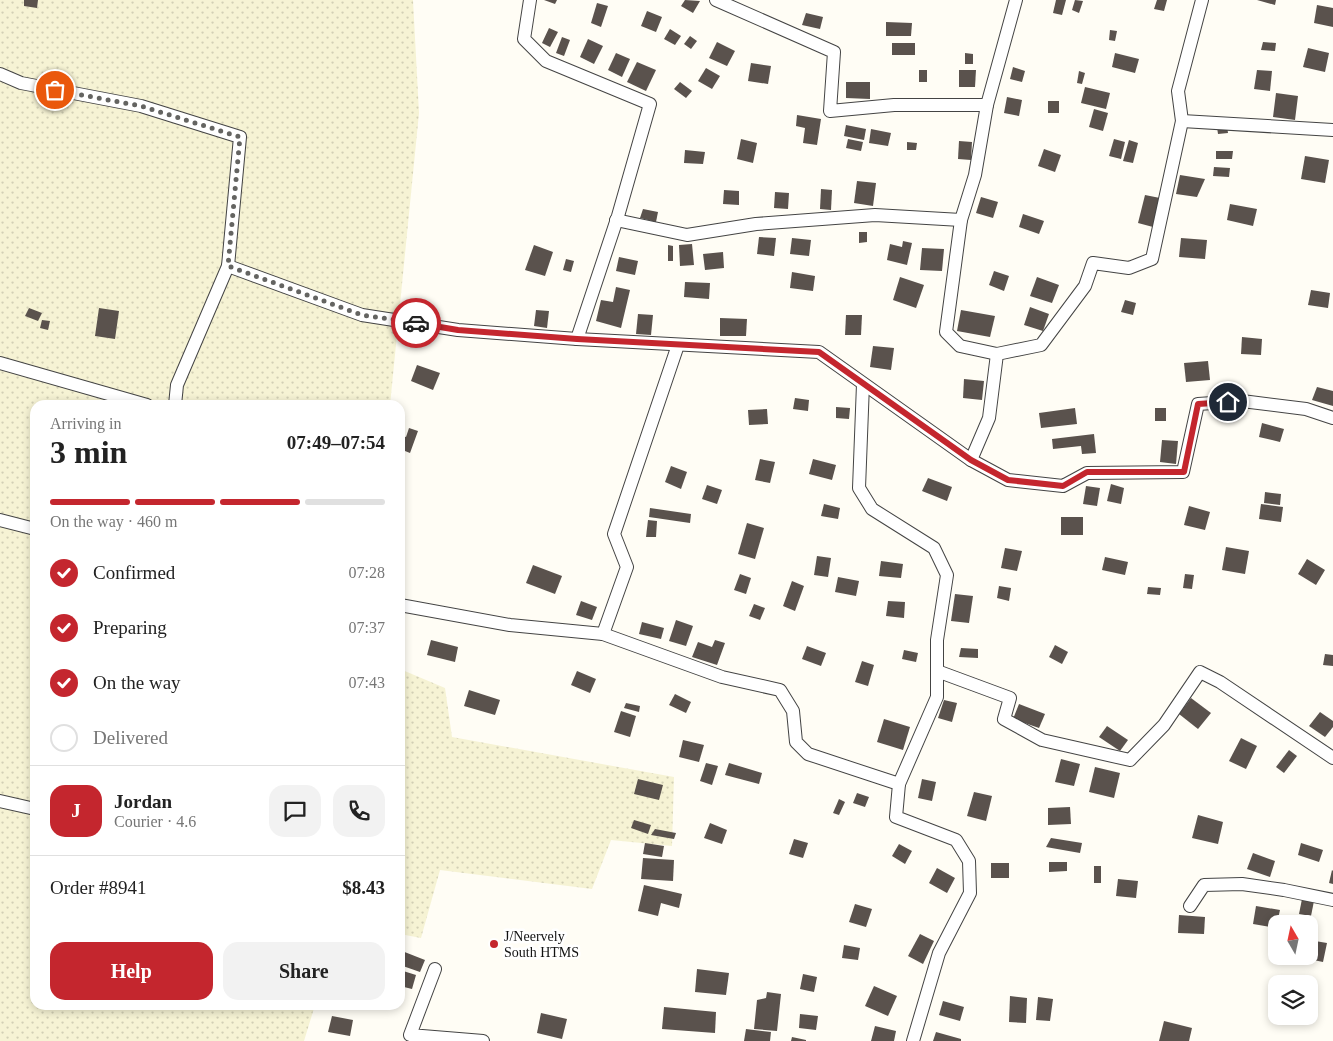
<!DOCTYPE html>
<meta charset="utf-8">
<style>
:root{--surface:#fff;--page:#f2f2f2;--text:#222;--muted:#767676;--line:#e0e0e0;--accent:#c4262e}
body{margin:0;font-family:Georgia,serif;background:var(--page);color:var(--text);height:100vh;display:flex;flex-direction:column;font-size:19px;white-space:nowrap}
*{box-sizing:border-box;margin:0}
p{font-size:16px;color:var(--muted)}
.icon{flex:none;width:28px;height:28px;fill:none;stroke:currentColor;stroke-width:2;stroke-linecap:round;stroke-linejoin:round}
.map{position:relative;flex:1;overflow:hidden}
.sheet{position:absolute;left:30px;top:400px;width:375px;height:610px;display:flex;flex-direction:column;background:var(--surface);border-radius:15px;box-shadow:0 2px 8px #0003}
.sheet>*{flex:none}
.needle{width:32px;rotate:351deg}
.controls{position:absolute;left:1268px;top:915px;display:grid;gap:10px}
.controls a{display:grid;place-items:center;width:50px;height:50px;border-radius:10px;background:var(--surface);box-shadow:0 2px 8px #0003;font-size:25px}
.pin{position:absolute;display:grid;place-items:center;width:42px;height:42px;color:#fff;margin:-21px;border:2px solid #fff;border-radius:50%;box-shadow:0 1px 5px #0007}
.courier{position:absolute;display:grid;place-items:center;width:50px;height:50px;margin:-25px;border:4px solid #c4262e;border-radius:50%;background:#fff;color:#222;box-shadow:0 1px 6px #0007}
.overview em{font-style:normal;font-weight:700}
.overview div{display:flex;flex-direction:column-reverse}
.overview{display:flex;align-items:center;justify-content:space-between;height:85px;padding:0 20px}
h1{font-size:32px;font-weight:700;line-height:38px}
.bar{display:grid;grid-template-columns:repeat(4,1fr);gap:8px 5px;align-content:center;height:60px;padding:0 20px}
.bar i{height:6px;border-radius:4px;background:var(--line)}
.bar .selected{background:var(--accent)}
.bar p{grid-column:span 4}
.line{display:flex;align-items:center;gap:12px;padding:0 20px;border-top:1px solid var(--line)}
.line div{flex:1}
.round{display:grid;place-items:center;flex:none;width:52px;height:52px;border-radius:15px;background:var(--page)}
ol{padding:0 20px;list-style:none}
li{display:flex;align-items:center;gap:15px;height:55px}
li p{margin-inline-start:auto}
li .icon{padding:5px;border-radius:50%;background:var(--accent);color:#fff;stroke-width:4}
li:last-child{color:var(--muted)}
li i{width:28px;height:28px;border:2px solid var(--line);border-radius:50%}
.primary-button{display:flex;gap:10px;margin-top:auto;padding:10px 20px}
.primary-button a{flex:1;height:58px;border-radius:15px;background:var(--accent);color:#fff;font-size:20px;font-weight:700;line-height:58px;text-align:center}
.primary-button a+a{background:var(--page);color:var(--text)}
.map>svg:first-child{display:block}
.farmland{fill:url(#farmland-dots)}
.building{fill:#5a524d}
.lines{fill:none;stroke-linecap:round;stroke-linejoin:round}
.minor-casing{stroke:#444;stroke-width:14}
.minor{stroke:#fff;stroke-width:12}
.done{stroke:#646461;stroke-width:5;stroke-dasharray:0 9}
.route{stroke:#c4262e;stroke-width:6}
.poi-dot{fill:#c4262e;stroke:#fff;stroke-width:2}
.labels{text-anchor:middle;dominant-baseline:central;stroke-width:5;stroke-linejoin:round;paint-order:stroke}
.poi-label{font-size:14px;fill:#111;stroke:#fff;text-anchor:start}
</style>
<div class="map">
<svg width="1333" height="1041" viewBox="0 0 1333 1041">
<defs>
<pattern id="farmland-dots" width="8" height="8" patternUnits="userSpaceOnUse" patternTransform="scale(1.25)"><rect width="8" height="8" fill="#f6f3d4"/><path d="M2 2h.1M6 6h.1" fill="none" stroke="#d2cfb5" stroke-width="1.8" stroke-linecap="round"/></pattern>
</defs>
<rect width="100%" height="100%" fill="#fffdf5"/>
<g class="farmland">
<path d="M0 0H413L419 113 390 405H35V1005H315L304 1041H0Z"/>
<path d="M400 669 445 688 452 737 674 777 672 846 611 840 592 889 440 870 421 938 400 934Z"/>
</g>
<g class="building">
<path d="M24 0H38L37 8 24 6Z"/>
<path d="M544 0H557L555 4Z"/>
<path d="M685 0 700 1 693 13 681 6Z"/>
<path d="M1056 0H1066L1062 15 1053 13Z"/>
<path d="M1075 0 1083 1 1079 13 1072 10Z"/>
<path d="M1157 0H1167L1164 11 1154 9Z"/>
<path d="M1257 0H1276L1275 5Z"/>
<path d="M597 3 608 6 601 27 591 23Z"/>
<path d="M1317 5 1333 8V27L1314 23Z"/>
<path d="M647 11 662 17 656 32 641 26Z"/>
<path d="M806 13 823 17 820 29 802 25Z"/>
<path d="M886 22 912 23 911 36H886Z"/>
<path d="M549 28 558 32 550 47 542 43Z"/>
<path d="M670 29 681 36 675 45 664 39Z"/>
<path d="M1110 30 1117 31 1115 41 1109 40Z"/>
<path d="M690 36 697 41 691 49 684 44Z"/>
<path d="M562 37 570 40 564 56 556 53Z"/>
<path d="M588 39 603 46 594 64 580 57Z"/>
<path d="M717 42 735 51 727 66 709 58Z"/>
<path d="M1263 42 1276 43 1275 51 1261 50Z"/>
<rect x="892" y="43" width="23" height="12"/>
<path d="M1308 48 1329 53 1325 72 1303 67Z"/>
<path d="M616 53 630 59 622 77 608 70Z"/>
<path d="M965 53 973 54V64H965Z"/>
<path d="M1115 53 1139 59 1135 73 1112 67Z"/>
<path d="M637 62 656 70 646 91 627 82Z"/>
<path d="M751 63 771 66 768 84 748 81Z"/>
<path d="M1013 67 1025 71 1022 82 1010 79Z"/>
<path d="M706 68 720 76 712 89 698 81Z"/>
<rect x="919" y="70" width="8" height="12"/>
<path d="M959 70H976L975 87H959Z"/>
<path d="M1257 70 1272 71 1270 91 1254 89Z"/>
<path d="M1079 71 1085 73 1082 84 1077 83Z"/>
<path d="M680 82 692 91 686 98 674 89Z"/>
<path d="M846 82H870V99L846 98Z"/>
<path d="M1085 87 1110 93 1106 109 1081 103Z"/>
<path d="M1276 93 1298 96 1295 120 1273 117Z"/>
<path d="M1007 97 1022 100 1019 116 1004 113Z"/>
<rect x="1048" y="101" width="11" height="12"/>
<path d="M1094 109 1108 113 1103 131 1089 127Z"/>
<path d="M797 115 821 119 817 145 803 143 805 128 796 126Z"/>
<path d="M846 125 866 129 864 140 844 136Z"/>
<path d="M1227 126 1228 133 1218 134 1217 127Z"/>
<path d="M871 129 891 133 888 146 869 143Z"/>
<path d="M741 139 757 143 753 163 737 159Z"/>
<path d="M848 139 863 142 861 151 846 148Z"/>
<path d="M1114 139 1125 142 1121 159 1109 156Z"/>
<path d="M1129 140 1138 143 1133 163 1123 161Z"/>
<path d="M959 141 972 142 971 160 958 159Z"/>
<path d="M907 142 917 143 916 150H907Z"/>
<path d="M1044 149 1061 155 1055 172 1038 166Z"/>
<path d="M685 150 705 152 703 164 684 163Z"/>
<path d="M1216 151H1233L1232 159H1216Z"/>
<path d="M1305 156 1329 160 1325 183 1301 179Z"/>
<path d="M1214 167 1230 168 1229 177 1213 176Z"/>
<path d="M1180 175 1205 179 1197 197 1176 194Z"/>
<path d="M857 181 876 183 873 206 854 203Z"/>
<path d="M821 189 832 190 831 210 820 209Z"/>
<path d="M724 190 739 191V205L723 204Z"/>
<path d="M775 192 789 193 788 209 774 208Z"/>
<path d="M1145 195 1160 198 1153 227 1138 223Z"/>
<path d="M981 197 998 202 993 218 976 213Z"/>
<path d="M1230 204 1257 209 1253 226 1227 220Z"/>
<path d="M643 209 658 212 656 222 640 218Z"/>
<path d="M1023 214 1044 221 1039 234 1019 227Z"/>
<path d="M859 232H867V242L859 243Z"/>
<path d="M759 237 776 238 774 256 757 254Z"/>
<path d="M792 238 811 240 809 256 790 254Z"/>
<path d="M1181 238 1207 240 1205 259 1179 257Z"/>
<path d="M903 241 912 243 907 265 887 260 890 244 902 247Z"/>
<path d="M692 244 694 265 680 266 679 245Z"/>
<path d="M534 245 553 252 545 276 525 270Z"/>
<path d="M668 245 673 246V261H668Z"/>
<path d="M922 248 944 249 942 271 920 270Z"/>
<path d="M723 252 724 268 705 270 703 254Z"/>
<path d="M619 257 638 261 635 275 616 271Z"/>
<path d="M566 259 574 261 571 272 563 270Z"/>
<path d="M994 271 1009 276 1004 291 989 285Z"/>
<path d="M792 272 815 276 813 291 790 288Z"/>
<path d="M900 277 924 285 916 308 893 300Z"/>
<path d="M1037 277 1059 285 1052 303 1030 296Z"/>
<path d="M685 282 710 283 709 299 684 297Z"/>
<path d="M616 287 630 290 621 328 596 321 601 300 613 302Z"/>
<path d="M1311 290 1330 293 1328 308 1308 305Z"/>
<path d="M1125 300 1136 303 1133 315 1121 312Z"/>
<path d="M1030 307 1049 314 1043 331 1024 325Z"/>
<path d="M29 308 42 313 38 321 25 316Z"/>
<path d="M99 308 119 311 115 339 95 336Z"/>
<path d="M536 310 549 311 547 328 534 326Z"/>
<path d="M961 310 995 316 990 337 957 331Z"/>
<path d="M638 314 653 315 651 335 636 334Z"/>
<path d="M846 315H862L861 335H845Z"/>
<path d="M720 318 747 319 746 336H720Z"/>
<path d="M42 320 50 321 48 330 40 328Z"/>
<path d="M1242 337 1262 339 1261 355 1241 354Z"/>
<path d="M873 346 894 348 891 370 870 367Z"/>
<path d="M1208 361 1210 380 1186 382 1184 363Z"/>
<path d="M417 365 440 373 433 390 411 381Z"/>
<path d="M964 379 984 381 982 400 963 398Z"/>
<path d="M1317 387 1333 391V406L1312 400Z"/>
<path d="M795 398 809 400 808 411 793 409Z"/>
<path d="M836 407 850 408 849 419 836 418Z"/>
<path d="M1075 408 1077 424 1041 428 1039 413Z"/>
<rect x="1155" y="408" width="11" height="13"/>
<path d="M767 409 768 424 749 425 748 410Z"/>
<path d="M1262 423 1284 429 1280 442 1259 437Z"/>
<path d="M409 428 418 431 410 453 400 449V435L406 437Z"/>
<path d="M1094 434 1096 453 1082 454 1081 446 1053 449 1052 439Z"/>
<path d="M1162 440 1178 441 1176 464 1160 462Z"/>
<path d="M760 459 775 462 770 483 755 480Z"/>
<path d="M813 459 836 465 832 480 809 474Z"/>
<path d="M671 466 687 472 681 489 665 482Z"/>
<path d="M928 478 952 487 947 501 922 491Z"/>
<path d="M1111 484 1124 488 1121 504 1107 501Z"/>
<path d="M707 485 722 490 717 504 702 499Z"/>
<path d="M1086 486 1100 488 1097 506 1083 504Z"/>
<path d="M1265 492 1281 494 1280 505 1264 503Z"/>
<path d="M824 504 840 508 838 519 821 516Z"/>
<path d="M1261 504 1283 507 1281 522 1259 519Z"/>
<path d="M1189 506 1210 512 1205 530 1184 525Z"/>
<path d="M650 508 691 514 690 523 649 517Z"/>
<rect x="1061" y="517" width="22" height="18"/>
<path d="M648 520 657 521 656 537H646Z"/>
<path d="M747 523 764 528 755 559 738 554Z"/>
<path d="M1226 547 1249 551 1245 574 1222 570Z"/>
<path d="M1005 548 1022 551 1017 571 1001 568Z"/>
<path d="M817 556 831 558 828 577 814 575Z"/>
<path d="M1105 557 1128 562 1125 575 1102 570Z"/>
<path d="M1307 559 1325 570 1316 585 1298 574Z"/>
<path d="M881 561 903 564 901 578 879 576Z"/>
<path d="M533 565 562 576 555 594 526 583Z"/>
<path d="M740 574 751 578 746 594 734 590Z"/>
<path d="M1185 574 1194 575 1192 589 1183 588Z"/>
<path d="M838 577 859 581 856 596 835 592Z"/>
<path d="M792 581 804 586 795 611 783 606Z"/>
<path d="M999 586 1011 588 1009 601 997 598Z"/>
<path d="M1148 587 1161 588 1160 595 1147 594Z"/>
<path d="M955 594 973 596 969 623 951 621Z"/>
<path d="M581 601 597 607 592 620 576 615Z"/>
<path d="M888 601 905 602 904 618 886 616Z"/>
<path d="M754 604 765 608 760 620 749 616Z"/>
<path d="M676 620 693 626 686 646 669 641Z"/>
<path d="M642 622 664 628 661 639 639 634Z"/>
<path d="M431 640 458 647 455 662 427 655Z"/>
<path d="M715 640 725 643 717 665 692 657 698 642 712 647Z"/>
<path d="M1055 645 1068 652 1062 664 1049 657Z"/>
<path d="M807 646 826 653 821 666 802 659Z"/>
<path d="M961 648 978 649V658L959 657Z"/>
<path d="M904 650 918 653 916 662 902 659Z"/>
<path d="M1325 654 1333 655V666L1323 665Z"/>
<path d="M862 661 874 665 868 686 855 682Z"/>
<path d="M577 671 596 679 590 693 571 685Z"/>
<path d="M469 690 500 700 495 715 464 706Z"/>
<path d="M675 694 691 702 686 713 669 705Z"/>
<path d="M1191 698 1211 713 1198 729 1179 714Z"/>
<path d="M944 700 957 703 952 722 938 718Z"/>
<path d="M626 703 640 706 639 712 624 708Z"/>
<path d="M1019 704 1045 714 1039 728 1013 719Z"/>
<path d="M621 711 636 716 630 737 614 732Z"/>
<path d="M1320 712 1333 721V727L1325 737 1309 726Z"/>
<path d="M884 719 910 727 903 750 877 742Z"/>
<path d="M1107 726 1128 740 1120 751 1099 737Z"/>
<path d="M1241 738 1257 746 1246 769 1229 761Z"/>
<path d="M683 740 704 745 699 762 679 757Z"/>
<path d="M1289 750 1297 756 1284 773 1276 767Z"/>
<path d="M1061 759 1080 764 1074 786 1055 782Z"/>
<path d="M706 763 718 766 712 785 700 781Z"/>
<path d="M729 763 762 773 759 784 725 775Z"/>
<path d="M1095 767 1120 773 1114 798 1089 792Z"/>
<path d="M638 779 663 785 659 800 634 794Z"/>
<path d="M922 779 936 782 932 801 918 798Z"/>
<path d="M974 792 992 796 986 821 967 816Z"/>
<path d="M857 793 869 797 865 807 853 803Z"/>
<path d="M839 799 845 802 839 815 833 813Z"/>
<path d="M1070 807 1071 824 1048 825V808Z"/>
<path d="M1198 815 1223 822 1218 844 1192 838Z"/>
<path d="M634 820 651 825 648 834 631 828Z"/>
<path d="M710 823 727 830 722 844 704 838Z"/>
<path d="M655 829 676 833 674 839 651 835Z"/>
<path d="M1051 838 1082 843 1080 853 1046 847Z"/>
<path d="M794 839 808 843 803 858 789 854Z"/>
<path d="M645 843 664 846 662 857 643 854Z"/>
<path d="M1301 843 1323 850 1319 862 1298 855Z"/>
<path d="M899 844 912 851 905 864 892 856Z"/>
<path d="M1253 853 1275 861 1270 877 1247 869Z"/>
<path d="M643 858 674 860 673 881 641 879Z"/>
<path d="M1049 862H1067V871L1049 872Z"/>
<rect x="991" y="863" width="18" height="15"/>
<rect x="1094" y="866" width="7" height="17"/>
<path d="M937 868 955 878 947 893 929 883Z"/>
<path d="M1332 870 1333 871V884L1329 883Z"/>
<path d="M1118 879 1138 881 1136 898 1116 896Z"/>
<path d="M644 885 682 894 679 908 661 903 658 916 638 911Z"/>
<path d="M1302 899 1314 901 1311 916 1299 914Z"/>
<path d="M855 904 872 909 866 927 849 922Z"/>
<path d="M1256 906 1280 910 1276 928 1253 924Z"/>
<path d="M1179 915 1205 917 1204 934 1178 933Z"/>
<path d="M920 934 934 941 923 964 908 956Z"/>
<path d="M1309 940 1327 943 1323 962 1299 957 1309 956Z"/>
<path d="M844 945 860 948 858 960 842 958Z"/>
<path d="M402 951 425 960 420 972 400 965V957Z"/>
<path d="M697 969 729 973 726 995 695 992Z"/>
<path d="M400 970 416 975 412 989 400 986Z"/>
<path d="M803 974 817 977 814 992 800 989Z"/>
<path d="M874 986 897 996 888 1016 865 1006Z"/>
<path d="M767 992 781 994 777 1031 754 1029 757 1000 766 998Z"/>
<path d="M1010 996 1027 998 1026 1023 1009 1022Z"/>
<path d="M1038 997 1053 999 1050 1021 1036 1020Z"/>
<path d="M943 1001 964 1007 960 1021 939 1015Z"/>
<path d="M664 1007 716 1012 715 1033 662 1029Z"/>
<path d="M541 1013 567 1019 562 1039 537 1033Z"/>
<path d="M800 1014 818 1016 816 1030 799 1028Z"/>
<path d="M332 1016 353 1020 350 1036 328 1032Z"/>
<path d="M1164 1021 1192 1028 1189 1041H1159Z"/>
<path d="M875 1026 896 1031 894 1041H871Z"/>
<path d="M746 1029 771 1032 770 1041H744Z"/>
<path d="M936 1032 961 1039V1041H933Z"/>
<path d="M792 1037 806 1040V1041H791Z"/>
</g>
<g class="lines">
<g class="minor-casing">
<g id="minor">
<path d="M530 0 524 39 546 61 650 104 618 216 577 339"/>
<path d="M716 0 834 52 830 111 894 105H987"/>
<path d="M0 74 21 83 141 106 240 137 228 266 177 385 175 405"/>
<path d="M1182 121 1333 130"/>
<path d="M616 220 687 235 756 224 875 215 961 220"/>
<path d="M228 266 362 315 458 330 577 339 819 352 971 460 1008 480 1063 486 1087 473 1183 472 1198 404 1242 401 1306 409 1333 418"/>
<path d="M997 354 960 346 946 332 961 220 975 175 987 105 1016 0"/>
<path d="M0 363 147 405"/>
<path d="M863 384 859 488 872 509 934 548 947 575 937 640V697L899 784"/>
<path d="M971 460 989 418 997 354 1041 345 1085 286 1093 263 1129 268 1152 259 1182 121 1178 91 1202 0"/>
<path d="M0 520 35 529"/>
<path d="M400 605 510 625 603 634 722 677 780 690 793 711 796 742 808 754 899 784 896 817 956 840 969 861 970 893 939 953 913 1041"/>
<path d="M603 634 627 567 614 534 678 345"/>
<path d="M937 671 1010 698 1004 719 1042 740 1130 760 1164 725 1200 672 1220 682 1333 758"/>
<path d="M0 801 35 809"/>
<path d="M1190 906 1204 885 1242 884 1284 890 1333 900"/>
<path d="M435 969 410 1035 483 1041"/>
</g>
</g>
<use href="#minor" class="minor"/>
</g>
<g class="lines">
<path class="done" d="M55 90 141 106 240 137 228 266 362 315 416 323"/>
<path class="route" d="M416 323 458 330 577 339 819 352 971 460 1008 480 1063 486 1087 472H1184L1198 404 1228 402"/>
</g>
<circle class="poi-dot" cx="494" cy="944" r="5"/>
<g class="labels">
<g class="poi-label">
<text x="504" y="936">J/Neervely<tspan x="504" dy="16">South HTMS</tspan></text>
</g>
</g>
</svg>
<div class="controls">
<a><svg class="needle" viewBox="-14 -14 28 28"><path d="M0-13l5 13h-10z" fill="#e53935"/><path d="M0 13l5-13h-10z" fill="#767676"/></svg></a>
<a><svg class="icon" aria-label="layers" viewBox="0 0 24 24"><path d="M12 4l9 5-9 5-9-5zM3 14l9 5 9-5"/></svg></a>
</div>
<div class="pin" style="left:55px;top:90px;background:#ea580c"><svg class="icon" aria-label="bag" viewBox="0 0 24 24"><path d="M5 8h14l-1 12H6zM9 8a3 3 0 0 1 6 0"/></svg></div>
<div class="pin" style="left:1228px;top:402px;background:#1f2937"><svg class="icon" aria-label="home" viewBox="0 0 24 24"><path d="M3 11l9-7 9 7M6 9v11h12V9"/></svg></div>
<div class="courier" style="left:416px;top:323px"><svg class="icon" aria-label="car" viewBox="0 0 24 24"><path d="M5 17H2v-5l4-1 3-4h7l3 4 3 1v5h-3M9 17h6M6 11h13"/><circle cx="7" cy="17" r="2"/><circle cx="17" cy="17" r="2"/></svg></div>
<section class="sheet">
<div class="overview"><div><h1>3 min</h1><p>Arriving in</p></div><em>07:49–07:54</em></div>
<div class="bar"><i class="selected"></i><i class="selected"></i><i class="selected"></i><i></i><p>On the way · 460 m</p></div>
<ol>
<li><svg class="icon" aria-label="check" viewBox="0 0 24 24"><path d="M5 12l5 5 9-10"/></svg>Confirmed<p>07:28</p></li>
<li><svg class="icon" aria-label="check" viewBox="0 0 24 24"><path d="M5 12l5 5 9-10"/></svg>Preparing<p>07:37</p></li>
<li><svg class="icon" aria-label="check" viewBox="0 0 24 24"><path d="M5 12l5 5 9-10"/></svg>On the way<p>07:43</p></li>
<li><i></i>Delivered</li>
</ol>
<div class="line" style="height:90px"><b class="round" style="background:var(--accent);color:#fff">J</b><div><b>Jordan</b><p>Courier · 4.6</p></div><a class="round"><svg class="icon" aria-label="chat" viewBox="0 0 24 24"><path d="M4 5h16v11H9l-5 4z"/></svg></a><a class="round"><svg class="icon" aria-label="phone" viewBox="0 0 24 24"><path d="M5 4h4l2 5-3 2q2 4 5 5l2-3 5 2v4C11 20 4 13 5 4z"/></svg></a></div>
<div class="line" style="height:65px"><div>Order #8941</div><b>$8.43</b></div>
<div class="primary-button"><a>Help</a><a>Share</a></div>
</section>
</div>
